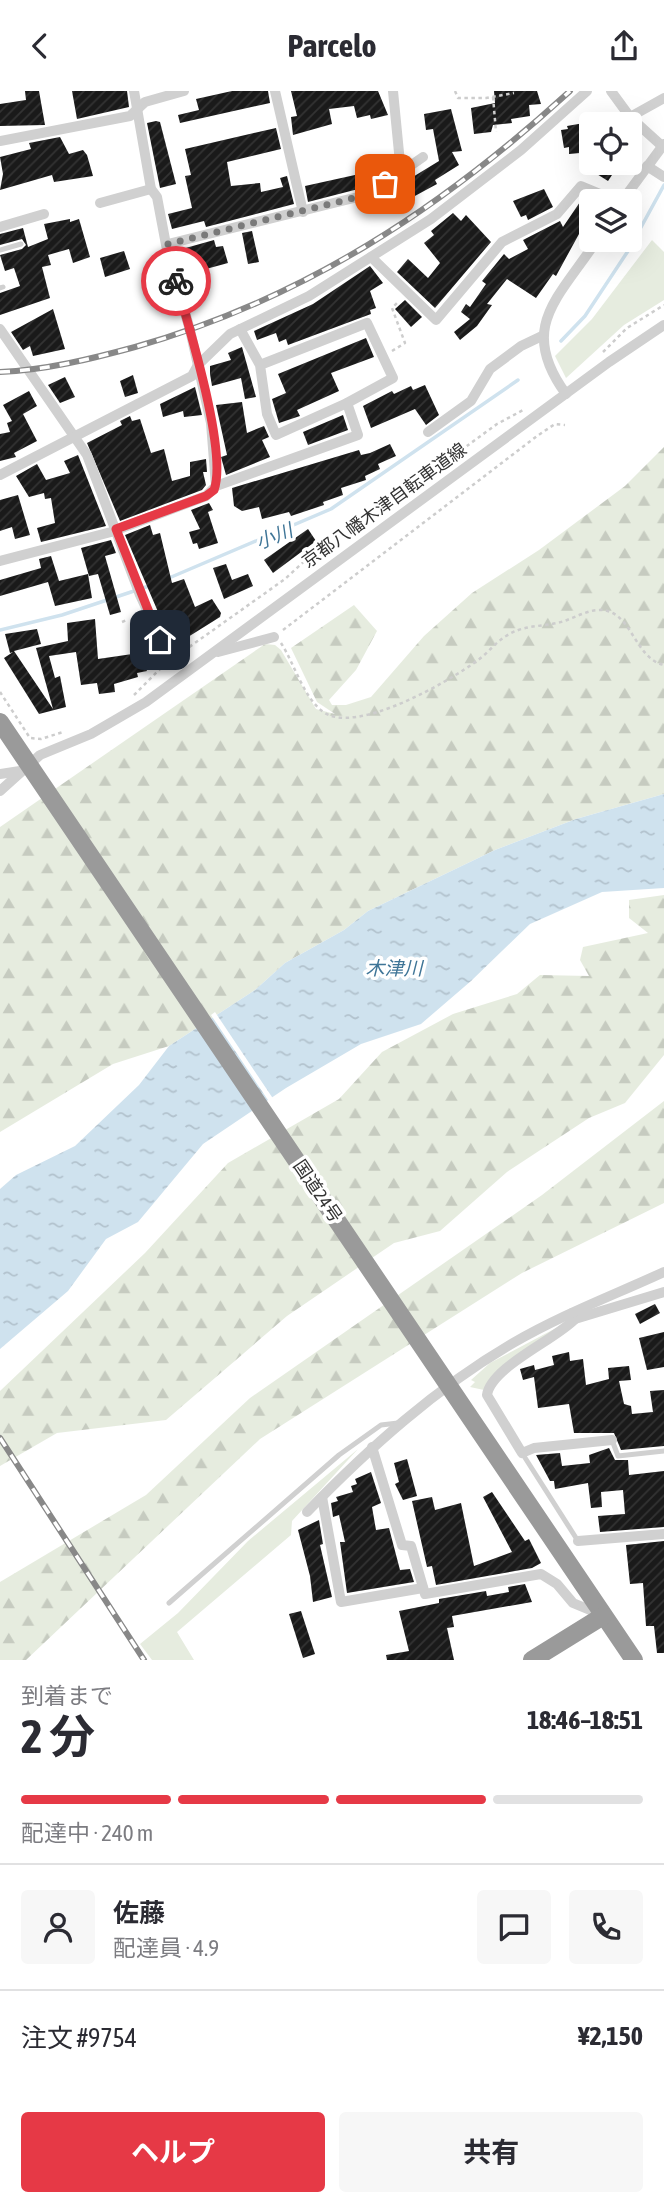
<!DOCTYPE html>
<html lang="ja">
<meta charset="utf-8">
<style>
:root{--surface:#fff;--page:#f7f7f7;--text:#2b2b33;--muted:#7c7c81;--line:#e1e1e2;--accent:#e63946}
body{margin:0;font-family:"Asap Condensed","Noto Sans JP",sans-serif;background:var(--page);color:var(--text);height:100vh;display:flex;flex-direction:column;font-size:26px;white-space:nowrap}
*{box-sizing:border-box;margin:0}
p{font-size:23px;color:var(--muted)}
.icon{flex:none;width:38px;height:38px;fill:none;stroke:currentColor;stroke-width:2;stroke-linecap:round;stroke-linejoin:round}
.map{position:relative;height:1569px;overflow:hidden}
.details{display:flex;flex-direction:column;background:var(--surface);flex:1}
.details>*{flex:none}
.controls{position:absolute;left:579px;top:21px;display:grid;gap:14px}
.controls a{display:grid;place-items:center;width:63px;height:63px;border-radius:7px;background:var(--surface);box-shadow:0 7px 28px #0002;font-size:35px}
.pin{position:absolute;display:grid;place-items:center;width:60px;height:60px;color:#fff;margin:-30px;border-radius:14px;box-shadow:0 4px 10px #0006}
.courier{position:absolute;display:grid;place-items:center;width:70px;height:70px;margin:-35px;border:5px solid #e63946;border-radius:50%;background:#fff;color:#222;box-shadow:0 2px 9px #0007}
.headline em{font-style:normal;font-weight:700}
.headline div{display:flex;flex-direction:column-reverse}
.headline{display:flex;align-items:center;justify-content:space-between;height:119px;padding:0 21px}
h1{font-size:46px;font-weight:700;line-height:52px}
.bar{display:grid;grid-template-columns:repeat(4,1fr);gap:10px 7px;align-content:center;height:84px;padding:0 21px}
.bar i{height:9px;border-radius:5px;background:var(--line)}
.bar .on{background:var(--accent)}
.bar p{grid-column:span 4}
.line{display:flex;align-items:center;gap:18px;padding:0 21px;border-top:2px solid var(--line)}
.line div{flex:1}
.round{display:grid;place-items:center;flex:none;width:74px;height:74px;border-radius:7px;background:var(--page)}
.action{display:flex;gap:14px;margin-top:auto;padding:14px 21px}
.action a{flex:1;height:80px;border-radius:7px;background:var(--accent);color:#fff;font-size:28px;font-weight:700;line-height:80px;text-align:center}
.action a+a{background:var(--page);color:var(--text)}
header{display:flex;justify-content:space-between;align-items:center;height:91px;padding:0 21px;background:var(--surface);font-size:32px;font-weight:700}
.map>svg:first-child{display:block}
.green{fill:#e6ecdf}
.forest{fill:url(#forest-firs)}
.water{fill:url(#water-ripples)}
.pier{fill:#fff}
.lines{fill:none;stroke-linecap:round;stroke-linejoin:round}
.stream{stroke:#cfe2ee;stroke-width:3.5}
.building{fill:url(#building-hatch)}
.path{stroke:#cdcdcd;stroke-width:2.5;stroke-dasharray:3.5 3.5;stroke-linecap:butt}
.lane{stroke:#d0d0d0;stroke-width:5}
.street{stroke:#d0d0d0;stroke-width:10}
.highway{stroke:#9a9a9a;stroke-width:18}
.rail-casing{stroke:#888;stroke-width:6}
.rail{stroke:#fff;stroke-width:3.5;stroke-dasharray:10;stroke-linecap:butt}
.done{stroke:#7a7a7a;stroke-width:7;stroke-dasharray:0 12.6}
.route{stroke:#e63946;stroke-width:9}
.labels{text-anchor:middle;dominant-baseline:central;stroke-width:7;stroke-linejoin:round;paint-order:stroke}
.street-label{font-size:18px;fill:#333;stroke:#fff}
.water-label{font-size:19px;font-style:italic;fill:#3f7597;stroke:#fff}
</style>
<header><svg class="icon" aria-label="back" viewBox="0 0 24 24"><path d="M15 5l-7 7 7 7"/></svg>Parcelo<svg class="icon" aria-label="share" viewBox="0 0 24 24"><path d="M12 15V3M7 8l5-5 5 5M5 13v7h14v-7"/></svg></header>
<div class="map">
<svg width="664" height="1569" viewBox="0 0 664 1569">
<defs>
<pattern id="forest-firs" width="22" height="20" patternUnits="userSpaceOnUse" patternTransform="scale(1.75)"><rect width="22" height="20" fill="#e6ecdf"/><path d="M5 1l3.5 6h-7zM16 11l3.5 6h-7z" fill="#c6cbc0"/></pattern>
<pattern id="water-ripples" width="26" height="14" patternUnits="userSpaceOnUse" patternTransform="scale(1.75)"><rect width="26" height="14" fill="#cfe2ee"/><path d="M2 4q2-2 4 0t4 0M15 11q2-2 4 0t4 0" fill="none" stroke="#b2c2cd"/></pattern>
<pattern id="building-hatch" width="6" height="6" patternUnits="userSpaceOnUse" patternTransform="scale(1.75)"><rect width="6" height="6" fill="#1a1a1a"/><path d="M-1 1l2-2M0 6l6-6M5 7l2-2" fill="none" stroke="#333"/></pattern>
</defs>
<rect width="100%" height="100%" fill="#fff"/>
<g class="green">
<path d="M652 149 664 161V209L624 234 566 287 555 265 592 228Z"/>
<path d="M558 1236 484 1299 470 1296 475 1291 471 1289 490 1272Z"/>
<path d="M358 1358 292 1430 291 1444 177 1541 194 1569H152L140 1553 178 1522 248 1450Z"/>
</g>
<g class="forest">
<path d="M664 356V703L576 728 495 759 368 820 344 839 285 872 255 899 169 955 113 973 0 1041V736L265 553 275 554 281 559 316 618 335 623 317 611 291 557 354 514 377 540 356 579 329 609 332 614H346L371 606 424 545 472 502 539 459 625 395Z"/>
<path d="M664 804V964L625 1012 589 1027 507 1081 440 1140 394 1152 287 1225 166 1329 57 1342 0 1375V1300L145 1162 228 1072 339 1008 382 961 453 923 517 903 540 884 589 885 580 869 583 856 648 842 629 827V809Z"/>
<path d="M664 1010V1112L522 1182 260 1348 26 1569H0V1491L146 1404 250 1307 542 1104Z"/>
</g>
<path class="water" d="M664 703V797L602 801 530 833 471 890 421 933 361 953 286 997 203 1053 138 1131 106 1148 68 1200 0 1258V1098L16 1084 75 1055 139 994 169 955 255 899 285 872 344 839 368 820 495 759 576 728Z"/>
<path class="pier" d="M215 921 274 1009 270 1012 211 924Z"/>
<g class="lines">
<g class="stream">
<path d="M561 250 585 225 628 160 664 94"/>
<path d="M169 487 331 418 518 289"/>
<path d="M0 539 62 524 149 495"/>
</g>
</g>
<g class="building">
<path d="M25 0H39L45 34 0 35V13L26 9Z"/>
<path d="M72 0H127L129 16 77 28Z"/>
<path d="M232 0H268L270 12 180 32 178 24 199 19 196 8Z"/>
<path d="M291 0H378L388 24 371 28 370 24 357 27 354 15 329 18 332 33 293 44 291 26 297 25Z"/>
<path d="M494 0H537L541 13 529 14 530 25 511 28 512 32 493 34 491 41 474 43 471 17 495 12Z"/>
<path d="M451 18 462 60 452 61 459 74 435 89 437 93 389 119 380 106 439 70 433 38 426 39 424 23Z"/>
<path d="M156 30 160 31 176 93 160 97 147 32Z"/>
<path d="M584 32 587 54 579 55 580 62 569 63V56L564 57 561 39 568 38 567 35Z"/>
<path d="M276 37 281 58 227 71 231 95 260 92 261 101 283 96 280 87 287 85 294 113 206 136 204 130 172 138 168 123 192 117 185 85 191 84 185 58Z"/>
<path d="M60 46 69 63 83 59 87 64 93 85 54 91 52 84 0 99 3 83 0 66 31 58 29 52Z"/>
<path d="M597 72H620L608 90 592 80Z"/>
<path d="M364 82 366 96 308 111 305 95Z"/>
<path d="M544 98 553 116 528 129 526 124 521 126 513 110Z"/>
<path d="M580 111 592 118V131L582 145 579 143 556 185 553 183 536 207 507 188 487 213 492 214 477 235 460 249 454 241 470 228 461 221 466 213 470 216 486 193 482 190 504 163 509 168 528 158 523 149 560 130 563 136Z"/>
<path d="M453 122 461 130 466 124 491 151 435 217 397 181 408 168 428 187 440 172 424 152 434 144 431 140Z"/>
<path d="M70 128V131L79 128 90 166 73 172 69 158 48 164 51 174 42 176 50 207 0 224V202L20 195 14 177 5 180 0 164 22 158 26 154 22 148 0 154V143L23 137 28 156 48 148 44 133Z"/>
<path d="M252 140 259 171 248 173 242 142Z"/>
<path d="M214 149 216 156 223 155 228 172 195 181 196 185 183 189 175 160Z"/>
<path d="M124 160 130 178 105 186 100 167Z"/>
<path d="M370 175 383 192 370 200 376 217 370 219 371 223 288 254 286 248 279 251 276 242 257 249 254 240 313 213Z"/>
<path d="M405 209 422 226 411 236 395 218Z"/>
<path d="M53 218 65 258 33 265 30 255 23 259 11 241Z"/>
<path d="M366 247 374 266 331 282 339 300 297 319 300 325 279 332 272 308 286 302 278 283Z"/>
<path d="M242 256 256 306 245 308 241 287 212 295 210 283V275L231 269 228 262Z"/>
<path d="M133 284 138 302 125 306 120 290Z"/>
<path d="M65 286 75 306 60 312 48 294Z"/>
<path d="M425 294 439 324 426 334 415 318 371 337 363 315 392 300 394 303 411 295 413 299Z"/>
<path d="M195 296 202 324 184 326 183 320 163 326 160 313Z"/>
<path d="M29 300 37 315 23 323 37 350 14 362 16 366 0 370V343L10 341 7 332 12 330 3 314Z"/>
<path d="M242 311 247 342 264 335 269 346 262 349 270 366 226 384 221 366 227 364 216 314Z"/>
<path d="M343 324 348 339 308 354 303 341Z"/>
<path d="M130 325 132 330 140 328 151 362 164 358 172 390 190 385V371L206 368 207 381H203L206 394 202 399 120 430 87 352 122 334 120 330Z"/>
<path d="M390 353 396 365 378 373 380 378 365 385 366 389 341 397 343 404 323 411 324 414 291 425 289 421 262 428 259 416 242 420 234 415 232 397 359 359 361 364 370 362Z"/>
<path d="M78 364 106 435 41 451 37 437 55 432 51 407 45 408 44 402 29 406 16 385 37 373 46 389 70 382 64 370Z"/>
<path d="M18 404 30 444 15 448 12 436 0 440V409Z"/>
<path d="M209 412 213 419 208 421 218 452 199 458 197 452 193 453 189 441 200 438 191 419Z"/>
<path d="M150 434 153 444 160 442 172 492 184 488 195 516 212 508 221 522 220 526 188 546 189 550 174 558 125 444Z"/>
<path d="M308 438 316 450 273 482 264 469Z"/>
<path d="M111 449 116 462 105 465 121 521 110 524 98 483 89 485 81 457Z"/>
<path d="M51 465 59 490 88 483 92 507 55 515 48 491 0 505V489L41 477 39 468Z"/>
<path d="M226 473 232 489 248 483 253 495 224 508 213 477Z"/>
<path d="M95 528 98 568 146 561 149 575 145 576 147 580 137 582 138 586 114 593 115 601 99 603 97 592 81 594 76 561 49 565 55 587 60 585 66 616 39 623 4 567 13 561 10 562 5 543 37 538 41 553 14 560 53 618 36 557 68 550 67 532Z"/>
<path d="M655 1213 660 1222 640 1233 635 1223Z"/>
<path d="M664 1241V1276L647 1279 639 1247Z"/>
<path d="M569 1261 570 1270 583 1268 586 1294 609 1288 608 1277 629 1275 631 1289 619 1290 624 1313 631 1315 632 1323 653 1321 650 1300 664 1299V1355L621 1359 614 1342H574L569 1313 538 1317 534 1286 523 1289 520 1278 534 1274 535 1279 554 1274 552 1265Z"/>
<path d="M609 1357 615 1369H628L629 1384 664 1380V1436L600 1441 598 1425 625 1423 623 1399 601 1401 602 1416 591 1417 588 1392 555 1398 554 1390H550L536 1364 560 1362 562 1375 590 1372 589 1364Z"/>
<path d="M407 1368 417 1405 403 1409 395 1393 399 1391 394 1372Z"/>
<path d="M371 1381 381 1412 372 1416 376 1439 389 1437 400 1479 410 1478 414 1491 347 1502 340 1451H345L339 1424 333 1426 331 1412 338 1410 336 1406 353 1401 351 1395 357 1393 355 1388Z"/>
<path d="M492 1401 525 1450 529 1448 541 1472 532 1477 436 1494 432 1475 427 1476 412 1410 432 1406 435 1419 461 1412 474 1475 512 1461 483 1406Z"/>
<path d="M319 1429 323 1453 320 1454 332 1506 313 1511 310 1485 298 1439Z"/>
<path d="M664 1450V1562H657L654 1535H646L643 1492 630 1493 626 1454Z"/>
<path d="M525 1493 532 1511 452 1525 454 1536 447 1537 454 1569H387L386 1564 409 1560 399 1520 439 1512V1508L486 1500 487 1505 509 1501 508 1496Z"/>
<path d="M301 1520 315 1563 303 1567 289 1523Z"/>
</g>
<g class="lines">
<g class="path">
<path d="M455 0 458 7H486L514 2"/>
<path d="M493 6 496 41"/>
<path d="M392 260 405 252 392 217 399 210"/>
<path d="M603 261 627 237 664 214"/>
<path d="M122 531 127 529"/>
<path d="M283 539 537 345 555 333 565 334"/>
<path d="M281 552C294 572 303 605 322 620 354 646 450 590 478 569 488 562 496 551 506 545 523 534 539 536 557 532 571 529 584 520 598 519 632 517 633 567 664 574"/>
<path d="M178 564 285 488 323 453 349 441 497 333 525 318"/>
<path d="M0 601 30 647 41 648 63 641"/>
<path d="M134 604 161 577"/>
</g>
<g class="lane">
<path d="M0 159 21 153"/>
<path d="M0 197 3 196"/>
<path d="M612 1349 618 1365 664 1360"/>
<path d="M522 1362 578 1450"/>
<path d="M169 1512 339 1364 381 1334 398 1332"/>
</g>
<g class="street">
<path d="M275 0 303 121"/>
<path d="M393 0 401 82"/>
<path d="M611 0 630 26 662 55"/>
<path d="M630 26 664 7"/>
<path d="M0 50 130 25 145 11 184 0"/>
<path d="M647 75 664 86"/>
<path d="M622 110 664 53"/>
<path d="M100 112 151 98"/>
<path d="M0 136 44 123"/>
<path d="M168 153 370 103 423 66"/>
<path d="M371 166 436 229 502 151 557 123 581 95 617 110"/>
<path d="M0 238 87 364 140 504 170 569"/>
<path d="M240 238 260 274 367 232 393 287 347 312 276 344 267 323 260 274"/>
<path d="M566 303C517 236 559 207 597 149"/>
<path d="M428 341 471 310 490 278 521 255 542 245"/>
<path d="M0 384 192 285 198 274 230 243 309 205 431 128 521 59 587 0"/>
<path d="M216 395 358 344 347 312"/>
<path d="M0 470 111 441 206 405 216 395 211 332 190 239 167 159 157 106 151 98 134 0"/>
<path d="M218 561 274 546"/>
<path d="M0 683 20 680"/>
<path d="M0 700 40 664 91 643 146 611 609 271 664 234"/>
<path d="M572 1222 575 1228C555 1249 491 1276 487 1304L522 1362 534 1357 612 1349"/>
<path d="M575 1228 664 1201"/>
<path d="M372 1356 402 1454 411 1455 425 1503 541 1483 557 1493 573 1512 602 1524"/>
<path d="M322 1406 341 1511 423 1497"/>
<path d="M307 1421C369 1357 436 1297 513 1252 561 1224 614 1204 664 1181"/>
<path d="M578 1450 664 1443"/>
</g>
<g class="highway">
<path d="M0 631 634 1569"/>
<path d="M532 1569 603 1525"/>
</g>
<g class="rail-casing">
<g id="rail">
<path d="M0 281C46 279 91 268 135 256 304 208 442 117 570 0"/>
<path d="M0 1347 144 1569"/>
</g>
</g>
<use href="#rail" class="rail"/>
</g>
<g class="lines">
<path class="done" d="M176 190 168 153 370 103 385 93"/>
<path class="route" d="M160 549 116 438 206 405 214 399C228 361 188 233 176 190"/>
</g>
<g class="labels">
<g class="street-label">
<text transform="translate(384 414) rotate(-36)">京都八幡木津自転車道線</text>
<text transform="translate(318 1100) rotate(56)">国道24号</text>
</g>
<g class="water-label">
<text transform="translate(274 445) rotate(-22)">小川</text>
<text x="394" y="877">木津川</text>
</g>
</g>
</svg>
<div class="controls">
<a><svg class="icon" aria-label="locate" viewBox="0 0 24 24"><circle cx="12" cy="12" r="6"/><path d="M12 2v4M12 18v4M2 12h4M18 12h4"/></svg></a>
<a><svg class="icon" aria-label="layers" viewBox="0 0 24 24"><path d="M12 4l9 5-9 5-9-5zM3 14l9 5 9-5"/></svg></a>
</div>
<div class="pin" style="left:385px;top:93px;background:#ea580c"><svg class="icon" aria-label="bag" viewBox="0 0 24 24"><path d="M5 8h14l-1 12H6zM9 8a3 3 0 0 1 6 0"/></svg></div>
<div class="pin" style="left:160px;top:549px;background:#1f2937"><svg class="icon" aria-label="home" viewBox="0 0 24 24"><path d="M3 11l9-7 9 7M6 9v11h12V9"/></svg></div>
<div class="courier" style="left:176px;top:190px"><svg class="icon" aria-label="bike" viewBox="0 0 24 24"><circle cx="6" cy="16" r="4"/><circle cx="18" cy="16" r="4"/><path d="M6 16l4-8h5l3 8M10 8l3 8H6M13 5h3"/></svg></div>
</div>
<section class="details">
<div class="headline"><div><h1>2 分</h1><p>到着まで</p></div><em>18:46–18:51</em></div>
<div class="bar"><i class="on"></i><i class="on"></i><i class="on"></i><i></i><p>配達中 · 240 m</p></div>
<div class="line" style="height:126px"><a class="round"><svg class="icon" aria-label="person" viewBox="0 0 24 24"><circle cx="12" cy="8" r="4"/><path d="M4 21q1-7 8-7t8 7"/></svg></a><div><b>佐藤</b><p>配達員 · 4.9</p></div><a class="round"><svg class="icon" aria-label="chat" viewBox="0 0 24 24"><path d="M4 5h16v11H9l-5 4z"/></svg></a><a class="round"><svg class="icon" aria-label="phone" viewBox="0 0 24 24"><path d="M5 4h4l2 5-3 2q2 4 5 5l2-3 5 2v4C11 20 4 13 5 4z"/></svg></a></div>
<div class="line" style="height:91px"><div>注文 #9754</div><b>¥2,150</b></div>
<div class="action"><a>ヘルプ</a><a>共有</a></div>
</section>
